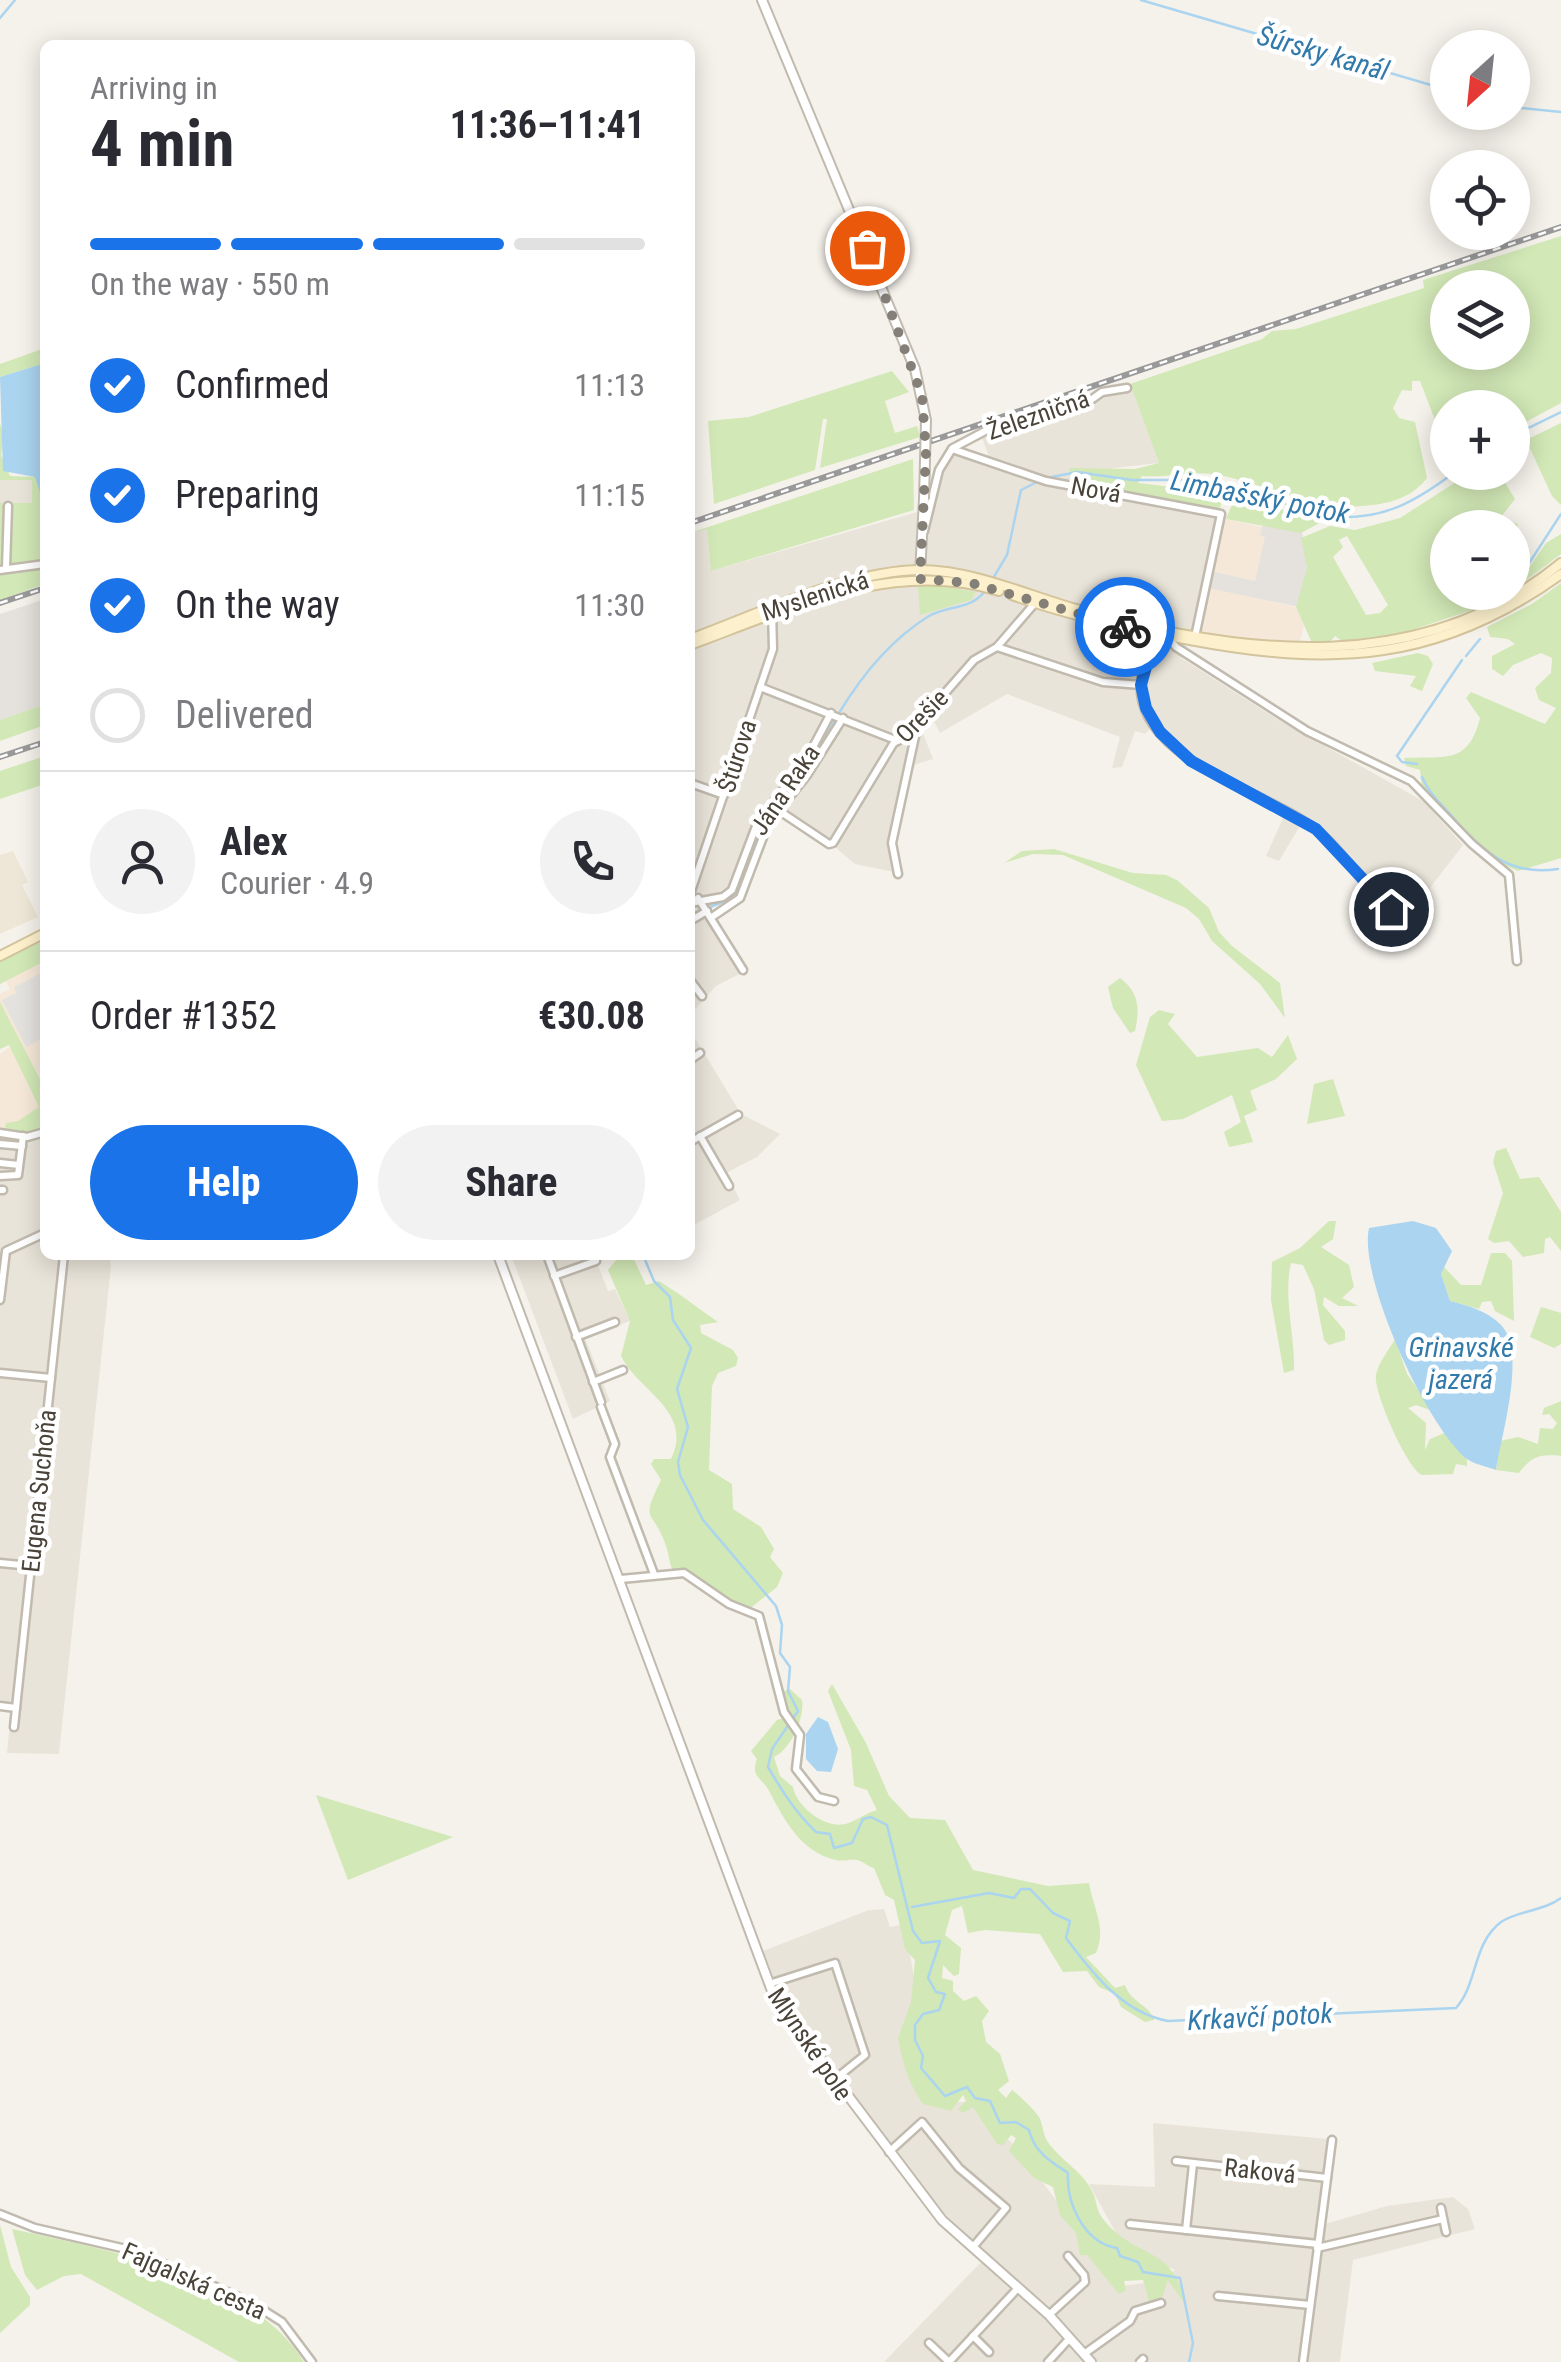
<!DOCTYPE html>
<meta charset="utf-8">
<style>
:root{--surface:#fff;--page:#f2f2f3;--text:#2b2b33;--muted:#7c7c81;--line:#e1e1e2;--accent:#1a73e8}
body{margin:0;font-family:"Roboto Condensed",sans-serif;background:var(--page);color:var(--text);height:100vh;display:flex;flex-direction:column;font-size:38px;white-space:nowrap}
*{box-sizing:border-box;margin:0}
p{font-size:32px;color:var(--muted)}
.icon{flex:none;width:55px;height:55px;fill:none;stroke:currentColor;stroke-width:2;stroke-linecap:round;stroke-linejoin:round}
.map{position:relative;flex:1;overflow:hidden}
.sheet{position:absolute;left:40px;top:40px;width:655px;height:1220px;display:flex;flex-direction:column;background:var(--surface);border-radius:15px;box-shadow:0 5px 25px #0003}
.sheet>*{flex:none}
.needle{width:65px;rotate:207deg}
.buttons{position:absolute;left:1430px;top:30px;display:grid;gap:20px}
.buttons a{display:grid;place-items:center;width:100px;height:100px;border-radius:50%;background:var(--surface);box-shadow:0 5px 25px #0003;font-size:50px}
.pin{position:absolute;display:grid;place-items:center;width:85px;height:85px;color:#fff;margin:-42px;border:5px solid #fff;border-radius:50%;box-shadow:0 2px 10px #0007}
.courier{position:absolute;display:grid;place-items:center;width:100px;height:100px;margin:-50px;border:8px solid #1a73e8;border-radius:50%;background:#fff;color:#222;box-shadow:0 2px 12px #0007}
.overview em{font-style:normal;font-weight:700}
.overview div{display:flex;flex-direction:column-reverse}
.overview{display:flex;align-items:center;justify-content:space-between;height:170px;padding:0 50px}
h1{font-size:65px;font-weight:700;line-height:75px}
.bar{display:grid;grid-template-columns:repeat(4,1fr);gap:15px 10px;align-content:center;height:120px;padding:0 50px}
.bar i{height:12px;border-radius:8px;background:var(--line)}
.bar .selected{background:var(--accent)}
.bar p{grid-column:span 4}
.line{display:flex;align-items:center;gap:25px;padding:0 50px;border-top:2px solid var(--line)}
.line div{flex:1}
.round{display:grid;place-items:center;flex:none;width:105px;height:105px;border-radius:52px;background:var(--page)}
ol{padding:0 50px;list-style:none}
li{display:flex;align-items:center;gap:30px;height:110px}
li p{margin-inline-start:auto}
li .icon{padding:10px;border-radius:50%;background:var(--accent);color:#fff;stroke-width:4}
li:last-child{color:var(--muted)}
li i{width:55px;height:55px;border:5px solid var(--line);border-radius:50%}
.primary-button{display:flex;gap:20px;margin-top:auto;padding:20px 50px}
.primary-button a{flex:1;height:115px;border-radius:60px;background:var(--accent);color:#fff;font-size:40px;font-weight:700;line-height:115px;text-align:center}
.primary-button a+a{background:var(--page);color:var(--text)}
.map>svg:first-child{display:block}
.residential{fill:#e9e4d9}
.commercial{fill:#f5e8d8}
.industrial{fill:#e5e1dc}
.education{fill:#eee6d6}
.green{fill:#d2e8b6;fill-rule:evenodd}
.parking{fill:#e4e2df}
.water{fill:#aad4ef}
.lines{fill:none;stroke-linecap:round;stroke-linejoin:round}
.stream{stroke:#aad4ef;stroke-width:2.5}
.minor-casing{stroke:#c1baae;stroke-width:11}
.tertiary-casing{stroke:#c1baae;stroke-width:12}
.secondary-casing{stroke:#d3c49c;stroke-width:12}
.minor{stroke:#fff;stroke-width:6}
.tertiary{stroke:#fff;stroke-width:8}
.secondary{stroke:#fdf1cd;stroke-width:8}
.rail-casing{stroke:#999;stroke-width:6}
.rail{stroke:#fff;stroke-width:2.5;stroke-dasharray:8;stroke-linecap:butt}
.tertiary-bridge-casing{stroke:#c1baae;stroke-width:12;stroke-linecap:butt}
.tertiary-bridge{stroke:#fff;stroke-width:8}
.done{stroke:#858077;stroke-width:10;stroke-dasharray:0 18}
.route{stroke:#1a73e8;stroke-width:12}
.labels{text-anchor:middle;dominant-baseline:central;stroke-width:9;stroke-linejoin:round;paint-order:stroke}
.street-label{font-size:25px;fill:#494339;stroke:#fff}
.water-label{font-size:28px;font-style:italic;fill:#327aab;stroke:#fff}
</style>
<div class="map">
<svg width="1561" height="2362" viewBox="0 0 1561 2362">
<rect width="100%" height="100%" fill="#f5f2eb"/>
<g class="residential">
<path d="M1130 384 1159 463 1114 468 1074 483 1219 512 1193 631 1181 658 1282 722 1423 801 1463 845 1406 919 1301 824 1279 861 1266 856 1284 816 1188 761 1152 726 1145 734 1135 731 1122 767 1112 768 1120 737 1007 694 940 733 931 715 921 728 933 759 913 765 895 840 899 873 855 864 835 847 826 845 769 809 760 822 735 889 706 902 745 971 716 986 690 1015V533L707 528 711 571 931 508 950 453 990 460 981 435Z"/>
<rect x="0" y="480" width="32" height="23"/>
<path d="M690 1030 741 1114 780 1134 757 1157 726 1173 740 1200 690 1227Z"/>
<path d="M0 1130 36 1131 45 1136 41 1182 45 1181V1255H109L111 1266 59 1754 7 1753 11 1711 0 1709Z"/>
<path d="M511 1255H594L608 1291 615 1289 630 1321 585 1338 610 1401 573 1419Z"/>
<path d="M884 1909 890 1927 905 1924 935 2102H969L1015 2146 1121 2286 1161 2281 1175 2270 1123 2246 1089 2184 1155 2187 1153 2123 1328 2139 1318 2226 1387 2206 1453 2197 1468 2209 1475 2229 1353 2260 1340 2362H884L988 2255 938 2207 787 2011 763 1951 869 1910Z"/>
</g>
<g class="commercial">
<path d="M1219 512 1226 519 1262 527 1260 535 1266 536 1255 581 1207 570Z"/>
<path d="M1203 587 1296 607 1304 625 1299 645 1193 632Z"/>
<path d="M45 959V1126L24 1133 0 1130V1054L16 1042 0 1012V994L10 989 5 979Z"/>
</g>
<g class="industrial">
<path d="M1263 523 1302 531 1307 568 1299 607 1203 587 1207 570 1255 581 1265 537 1260 535Z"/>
<path d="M45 599V704L0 720V614Z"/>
</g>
<path class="education" d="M13 851 28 882 22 885 38 917 0 934V855Z"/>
<g class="green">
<path d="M1561 236V403L1513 429 1512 408H1448L1447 427 1435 420 1420 381H1412V391L1402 390 1393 408 1399 418 1415 422 1427 478C1401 512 1358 503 1326 510 1289 496 1250 480 1212 474 1187 471 1164 478 1142 476L1138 483 1224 493 1219 512 1073 483 1069 468 1135 469 1159 463 1130 384 1262 339 1272 331 1296 329 1424 288 1423 280ZM1448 288H1512V352H1448Z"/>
<path d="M45 348V363L0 377V364Z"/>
<path d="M892 371 909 392 885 401 895 433 917 426 920 437 820 468 827 419H823L815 470 714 504 708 421 749 417Z"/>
<path d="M1561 423V505L1552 496 1526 440Z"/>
<path d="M0 424 4 435 1 455 10 476 35 477 40 483 45 559 0 566V503H32V480H0Z"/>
<path d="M913 459 914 510 711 571 707 529 690 533Z"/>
<path d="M1470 473H1499L1515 499 1500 518 1518 524 1513 541 1517 553 1513 560 1512 528H1448V592L1463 593 1464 603 1475 609 1391 637 1343 642 1335 636 1330 642 1312 643 1296 607 1307 568 1301 538 1330 526 1355 530 1400 518ZM1347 536 1388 605 1380 613 1366 615 1333 557 1343 547 1339 540Z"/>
<path d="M1242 500 1252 501 1323 521 1301 533 1226 519 1232 505Z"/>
<path d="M1561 534V554L1513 590V579L1526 572 1546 543Z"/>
<path d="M45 567V584L0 600V574Z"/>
<path d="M1561 583V858L1518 871 1495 861 1422 787 1420 770 1406 766 1404 758C1446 756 1468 765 1480 718L1466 698 1471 692 1545 724 1556 708 1539 700 1535 688 1551 673 1552 658 1541 653 1513 665 1503 676 1492 669V656L1515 644 1508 639 1490 637 1487 627 1532 604Z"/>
<path d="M937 585 976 592 971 600 920 615 918 586Z"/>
<path d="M1418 653 1428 656 1433 664 1422 691 1410 686 1416 676 1375 671 1372 663Z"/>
<path d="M45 704V725L0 741V720Z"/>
<path d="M45 756V784L0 799V771Z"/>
<path d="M1054 849 1133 873 1166 875 1177 880 1209 908 1219 932 1232 946 1280 983 1285 1018 1260 984 1212 941 1199 919 1186 908 1063 855 1033 854 1004 863 1022 851Z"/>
<path d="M45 937V961L0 984V959Z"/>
<path d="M1120 978C1139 992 1140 1009 1135 1031L1130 1033 1113 1008 1108 987Z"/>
<path d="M0 1002 45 1089V1128L31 1134 5 1129 6 1123 18 1121 39 1107 9 1045 0 1049Z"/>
<path d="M1159 1010 1175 1014 1168 1024 1197 1057 1258 1048 1272 1057 1288 1035 1297 1059 1276 1079 1250 1091 1257 1110 1244 1116 1253 1142 1229 1147 1224 1132 1241 1122 1232 1095 1183 1119 1162 1121 1136 1065 1150 1017Z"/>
<path d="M1333 1079 1345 1116 1307 1124 1314 1084Z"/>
<path d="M1506 1148 1520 1179 1539 1177 1561 1212V1251L1550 1237 1545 1239 1544 1253 1523 1257 1509 1241 1494 1243 1488 1239 1503 1193 1493 1162 1496 1151Z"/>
<path d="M1329 1221H1336L1333 1239 1321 1247 1349 1265 1354 1287 1342 1298 1358 1306H1339L1324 1297 1323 1305 1345 1331V1340L1329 1345 1324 1340 1314 1289 1303 1265 1291 1263C1283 1297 1295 1335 1294 1370L1284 1373 1271 1300 1272 1262 1300 1248Z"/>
<path d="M1491 1253H1505L1512 1261 1514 1321 1495 1311 1491 1301 1482 1302 1479 1309 1450 1301 1441 1274 1444 1267 1461 1285H1481Z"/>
<path d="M620 1255H632L646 1285 659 1281C679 1293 699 1309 718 1322L700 1325 701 1333 733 1350 738 1358 736 1366 718 1373 712 1386 709 1470 732 1484 733 1509 761 1527 774 1549 770 1557 783 1573 777 1587 743 1614 691 1575 672 1569C669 1562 669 1554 666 1546 653 1507 639 1525 661 1480L651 1464 654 1459H671C694 1411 639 1392 621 1356L630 1321 608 1270Z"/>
<path d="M1541 1307 1561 1313V1344L1554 1348 1530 1337Z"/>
<path d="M1395 1339 1407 1374 1433 1411 1416 1405 1408 1408 1426 1423 1425 1450 1430 1439 1447 1432 1467 1459V1466L1456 1464 1453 1474 1422 1475C1407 1469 1373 1391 1376 1375 1378 1363 1389 1350 1395 1339Z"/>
<path d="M1561 1401V1456C1540 1454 1532 1456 1519 1473L1496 1470 1500 1441 1518 1437 1538 1444 1540 1428 1553 1429 1557 1423 1549 1414 1542 1415 1544 1408Z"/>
<path d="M832 1684 866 1743 889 1796 910 1818 945 1820 973 1870 1048 1886 1089 1883C1093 1908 1107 1928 1096 1953L1086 1957 1115 1988 1125 1985C1131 2003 1150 2005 1154 2020L1145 2022 1121 2007 1115 1994 1099 1987 1087 1971 1063 1972 1040 1934 985 1930 968 1933 962 1906 952 1910 945 1935 961 1948 959 1974 954 1976 943 1965 942 1978 953 1981V1991L964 2001 976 1996 989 2011 982 2021 986 2042 1000 2054 1009 2081 998 2090 1006 2098 1012 2090C1020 2096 1033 2108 1039 2117 1044 2126 1042 2136 1050 2145 1063 2162 1082 2171 1092 2191 1097 2200 1096 2211 1103 2219 1135 2260 1174 2244 1185 2304L1168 2280 1161 2300 1149 2301 1143 2280 1124 2281 1126 2290 1119 2294 1087 2255H1080L1076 2233 1060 2215 1053 2187 1034 2178 1009 2151 1016 2138 1011 2135 1003 2145 997 2144 973 2107 963 2113 958 2109 966 2101 963 2095 951 2111 923 2104C908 2082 903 2064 898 2038L911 2002 915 1960 905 1949 894 1900 885 1895 874 1868C869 1867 865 1863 860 1861 854 1858 843 1862 836 1860 800 1852 784 1819 769 1791 762 1777 750 1778 757 1759L751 1751 777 1720 787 1717 781 1692 790 1689 802 1700C805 1718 790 1750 774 1757L780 1776 793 1787C796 1806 825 1829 845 1824 855 1822 865 1813 877 1810L867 1790 854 1786 851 1750 828 1691Z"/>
<path d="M316 1795 453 1837 348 1880Z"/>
<path d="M0 2225 11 2267 30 2297V2305L0 2333Z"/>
<path d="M12 2229C106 2250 250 2275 304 2362H239L81 2274 64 2276 37 2290 25 2275Z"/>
</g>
<path class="parking" d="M45 971V1037L26 1047 2 1000 16 993 14 987Z"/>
<g class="water">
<path d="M45 363V508L35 477 3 471 0 377Z"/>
<path d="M1413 1221 1436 1228 1452 1251 1441 1274 1450 1301C1468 1306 1486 1310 1500 1324 1528 1350 1501 1435 1496 1470 1488 1467 1474 1464 1467 1459 1427 1427 1358 1277 1369 1228Z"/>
<path d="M818 1717 828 1722 838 1749 831 1772 817 1771 806 1759V1734Z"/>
</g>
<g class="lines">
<g class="stream">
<path d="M1141 0 1448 90"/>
<path d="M0 18 15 0"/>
<path d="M1512 107 1561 112"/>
<path d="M1512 436 1561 412"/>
<path d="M1047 478 1077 472 1132 480H1200L1332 517C1384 520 1415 502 1455 472"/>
<path d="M1512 576 1526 568 1561 514"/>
<path d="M992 580 1007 555 1021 490 1039 481"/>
<path d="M1479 602 1482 592"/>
<path d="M1466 656 1480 639"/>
<path d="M839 713C862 675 890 640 929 616 948 605 971 610 985 591"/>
<path d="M1417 764 1402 762 1397 756 1462 660"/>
<path d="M1422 777C1428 792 1440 803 1451 815 1481 850 1509 877 1558 869"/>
<path d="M690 914 729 900 737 892 764 820 807 769 835 720"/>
<path d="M643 1255 654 1281 670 1297 673 1320 691 1348 677 1389 688 1427 678 1462 680 1475 703 1520 776 1606 782 1625 780 1653 790 1667 788 1691 798 1711 772 1749 768 1767C782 1791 796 1813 816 1832L830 1834 834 1848 852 1843 863 1819 871 1817 887 1825 913 1931 922 1943 940 1941 928 1978 936 1992 945 1994 939 2010 923 2014 915 2025V2040L923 2056 921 2068 945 2096 967 2087 975 2098 990 2101 1000 2123 1016 2122 1029 2130C1034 2152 1051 2162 1068 2173 1066 2203 1084 2243 1117 2248L1120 2256 1138 2262 1143 2272 1180 2278 1193 2343 1189 2362"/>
<path d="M912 1907 989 1893 1014 1898 1021 1889H1030L1053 1913 1070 1921 1066 1938C1091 1971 1122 2013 1168 2021L1456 2008C1478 1984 1472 1944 1501 1922 1517 1911 1544 1911 1561 1898"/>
</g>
<g class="minor-casing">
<g id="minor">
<path d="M953 448 987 430 1027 423 1088 402 1102 392 1127 388"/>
<path d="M952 449 1046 481 1221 514 1195 637"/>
<path d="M924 531 939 470 952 449"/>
<path d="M6 568 8 506"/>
<path d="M0 570 45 564"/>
<path d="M1155 634C1150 648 1143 664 1141 679 1132 761 1273 792 1320 833 1353 861 1372 905 1416 921"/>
<path d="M1167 636 1176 647 1307 731 1411 781 1472 844 1509 875 1517 961"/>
<path d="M997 647 1103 682 1141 685"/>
<path d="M760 687 898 741"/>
<path d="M690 783 724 795"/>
<path d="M778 810 829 844 833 843 893 744 917 725 974 660 997 647 1035 603"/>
<path d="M898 874 892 843 917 727"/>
<path d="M690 894 773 649 772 610"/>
<path d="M698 898 743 970"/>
<path d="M690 903 723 897 732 890 758 821 804 764 831 713"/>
<path d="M712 917 740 898 768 824 807 775 843 718"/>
<path d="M690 921 707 911"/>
<path d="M690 980 702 996"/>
<path d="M690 1060 700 1053"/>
<path d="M0 1133 27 1137 45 1132"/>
<path d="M700 1136 729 1186"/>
<path d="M690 1142 738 1115"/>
<path d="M0 1144 22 1146"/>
<path d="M0 1163 19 1165"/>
<path d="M0 1176 18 1175 23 1136"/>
<path d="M0 1190H3"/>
<path d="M547 1255 601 1402"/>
<path d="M554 1276 596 1261"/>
<path d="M0 1300 6 1251 45 1233"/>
<path d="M576 1337 615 1322"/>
<path d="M0 1373 51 1378"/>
<path d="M593 1382 623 1370"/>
<path d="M601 1407 615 1444 610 1457 654 1574"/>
<path d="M0 1563 31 1566"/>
<path d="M621 1579 684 1573 729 1604 759 1616 784 1712 800 1735 796 1769 818 1797 834 1801"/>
<path d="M0 1706 16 1708"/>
<path d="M14 1727 64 1255"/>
<path d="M769 1984 835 1963 865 2055 834 2080"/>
<path d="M889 2152 922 2122 959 2168 1006 2208 973 2247"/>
<path d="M1176 2161 1327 2178"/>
<path d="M1441 2208 1446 2232"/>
<path d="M0 2214 35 2228 135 2251 252 2303 282 2322 312 2362"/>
<path d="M1130 2224 1318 2244"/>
<path d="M1186 2230 1193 2164"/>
<path d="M1317 2248 1443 2219"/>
<path d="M1218 2296 1310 2305"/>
<path d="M1049 2315 1085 2282 1084 2275 1068 2256"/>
<path d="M973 2336 989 2352"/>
<path d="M929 2343 949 2362"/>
<path d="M1084 2354 1130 2321 1135 2311 1161 2303"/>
<path d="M949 2362 1018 2288"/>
<path d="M1048 2362 1070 2338"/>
<path d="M1140 2362 1143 2359"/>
<path d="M1303 2362 1332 2140"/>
</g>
</g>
<g class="tertiary-casing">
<g id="tertiary">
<path d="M762 0 915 369"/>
<path d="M920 574 924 499"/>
<path d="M498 1255 775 1999 942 2220 1049 2315 1091 2362"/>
</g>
</g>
<g class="secondary-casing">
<g id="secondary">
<path d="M1012 595C1070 616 1130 629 1190 640 1333 667 1439 662 1561 574"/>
<path d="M690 639C758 614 849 570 922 570 978 571 1030 597 1083 611 1245 656 1422 677 1561 563"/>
<path d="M690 645C788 609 894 558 999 591"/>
<path d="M0 956 45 933"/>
</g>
</g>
<use href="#minor" class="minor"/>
<use href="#tertiary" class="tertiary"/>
<use href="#secondary" class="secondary"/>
<g class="rail-casing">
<g id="rail">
<path d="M690 523 1561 227"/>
<path d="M0 603 45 588"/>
<path d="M0 757 45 742"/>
</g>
</g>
<use href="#rail" class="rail"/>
<g class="tertiary-bridge-casing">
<path id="tertiary-bridge" d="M915 369 926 420 924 499"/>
</g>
<use href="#tertiary-bridge" class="tertiary-bridge"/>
</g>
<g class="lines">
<path class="done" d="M867 248 922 396 926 452 920 579 971 583 1125 627"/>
<path class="route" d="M1125 627 1155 634 1141 685 1146 708 1160 732 1191 761 1316 829 1391 909"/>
</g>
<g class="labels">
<g class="street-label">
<text transform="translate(1038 415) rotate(-19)">Železničná</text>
<text transform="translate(1096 490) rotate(11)">Nová</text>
<text transform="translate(815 596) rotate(-18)">Myslenická</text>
<text transform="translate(922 716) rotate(-46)">Orešie</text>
<text transform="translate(737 756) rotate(-72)">Štúrova</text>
<text transform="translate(785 790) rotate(-56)">Jána Raka</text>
<text transform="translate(39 1491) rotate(-84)">Eugena Suchoňa</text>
<text transform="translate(810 2044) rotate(56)">Mlynské pole</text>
<text transform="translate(1260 2171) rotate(6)">Raková</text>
<text transform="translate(194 2281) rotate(24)">Fajgalská cesta</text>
</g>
<g class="water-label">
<text transform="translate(1323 53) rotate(16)">Šúrsky kanál</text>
<text transform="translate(1260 497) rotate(11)">Limbašský potok</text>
<text x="1461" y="1347">Grinavské<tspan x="1461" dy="32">jazerá</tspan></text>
<text transform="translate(1260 2017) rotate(-3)">Krkavčí potok</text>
</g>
</g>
</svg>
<div class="buttons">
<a><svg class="needle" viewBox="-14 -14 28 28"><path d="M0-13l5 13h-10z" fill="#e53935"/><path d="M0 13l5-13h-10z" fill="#7c7c81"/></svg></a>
<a><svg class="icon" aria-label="locate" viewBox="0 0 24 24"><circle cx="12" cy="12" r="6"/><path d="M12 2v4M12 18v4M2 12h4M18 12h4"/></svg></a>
<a><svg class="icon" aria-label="layers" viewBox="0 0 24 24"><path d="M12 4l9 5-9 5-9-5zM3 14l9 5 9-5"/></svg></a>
<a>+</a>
<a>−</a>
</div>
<div class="pin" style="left:867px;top:248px;background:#ea580c"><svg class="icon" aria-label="bag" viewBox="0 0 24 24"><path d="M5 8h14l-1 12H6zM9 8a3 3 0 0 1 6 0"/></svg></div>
<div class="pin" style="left:1391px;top:909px;background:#1f2937"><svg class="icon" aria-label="home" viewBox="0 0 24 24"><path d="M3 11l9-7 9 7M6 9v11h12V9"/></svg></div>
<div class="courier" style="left:1125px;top:627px"><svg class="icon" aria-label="bike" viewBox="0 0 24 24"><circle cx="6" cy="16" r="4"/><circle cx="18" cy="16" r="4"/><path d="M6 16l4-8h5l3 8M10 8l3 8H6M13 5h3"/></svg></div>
<section class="sheet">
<div class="overview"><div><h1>4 min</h1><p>Arriving in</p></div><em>11:36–11:41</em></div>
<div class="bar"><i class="selected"></i><i class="selected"></i><i class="selected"></i><i></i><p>On the way · 550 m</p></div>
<ol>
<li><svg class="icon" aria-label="check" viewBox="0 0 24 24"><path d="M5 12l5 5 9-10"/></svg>Confirmed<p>11:13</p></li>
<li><svg class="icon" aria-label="check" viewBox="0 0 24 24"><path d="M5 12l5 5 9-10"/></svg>Preparing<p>11:15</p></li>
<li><svg class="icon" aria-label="check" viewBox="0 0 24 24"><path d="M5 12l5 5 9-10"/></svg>On the way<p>11:30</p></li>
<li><i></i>Delivered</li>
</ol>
<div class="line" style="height:180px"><a class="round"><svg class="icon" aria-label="person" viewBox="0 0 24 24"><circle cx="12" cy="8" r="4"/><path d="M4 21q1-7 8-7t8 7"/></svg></a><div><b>Alex</b><p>Courier · 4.9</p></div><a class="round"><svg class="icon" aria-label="phone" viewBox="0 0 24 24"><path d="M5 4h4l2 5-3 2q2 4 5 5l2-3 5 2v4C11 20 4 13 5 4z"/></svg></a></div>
<div class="line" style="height:130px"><div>Order #1352</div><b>€30.08</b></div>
<div class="primary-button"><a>Help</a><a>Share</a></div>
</section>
</div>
